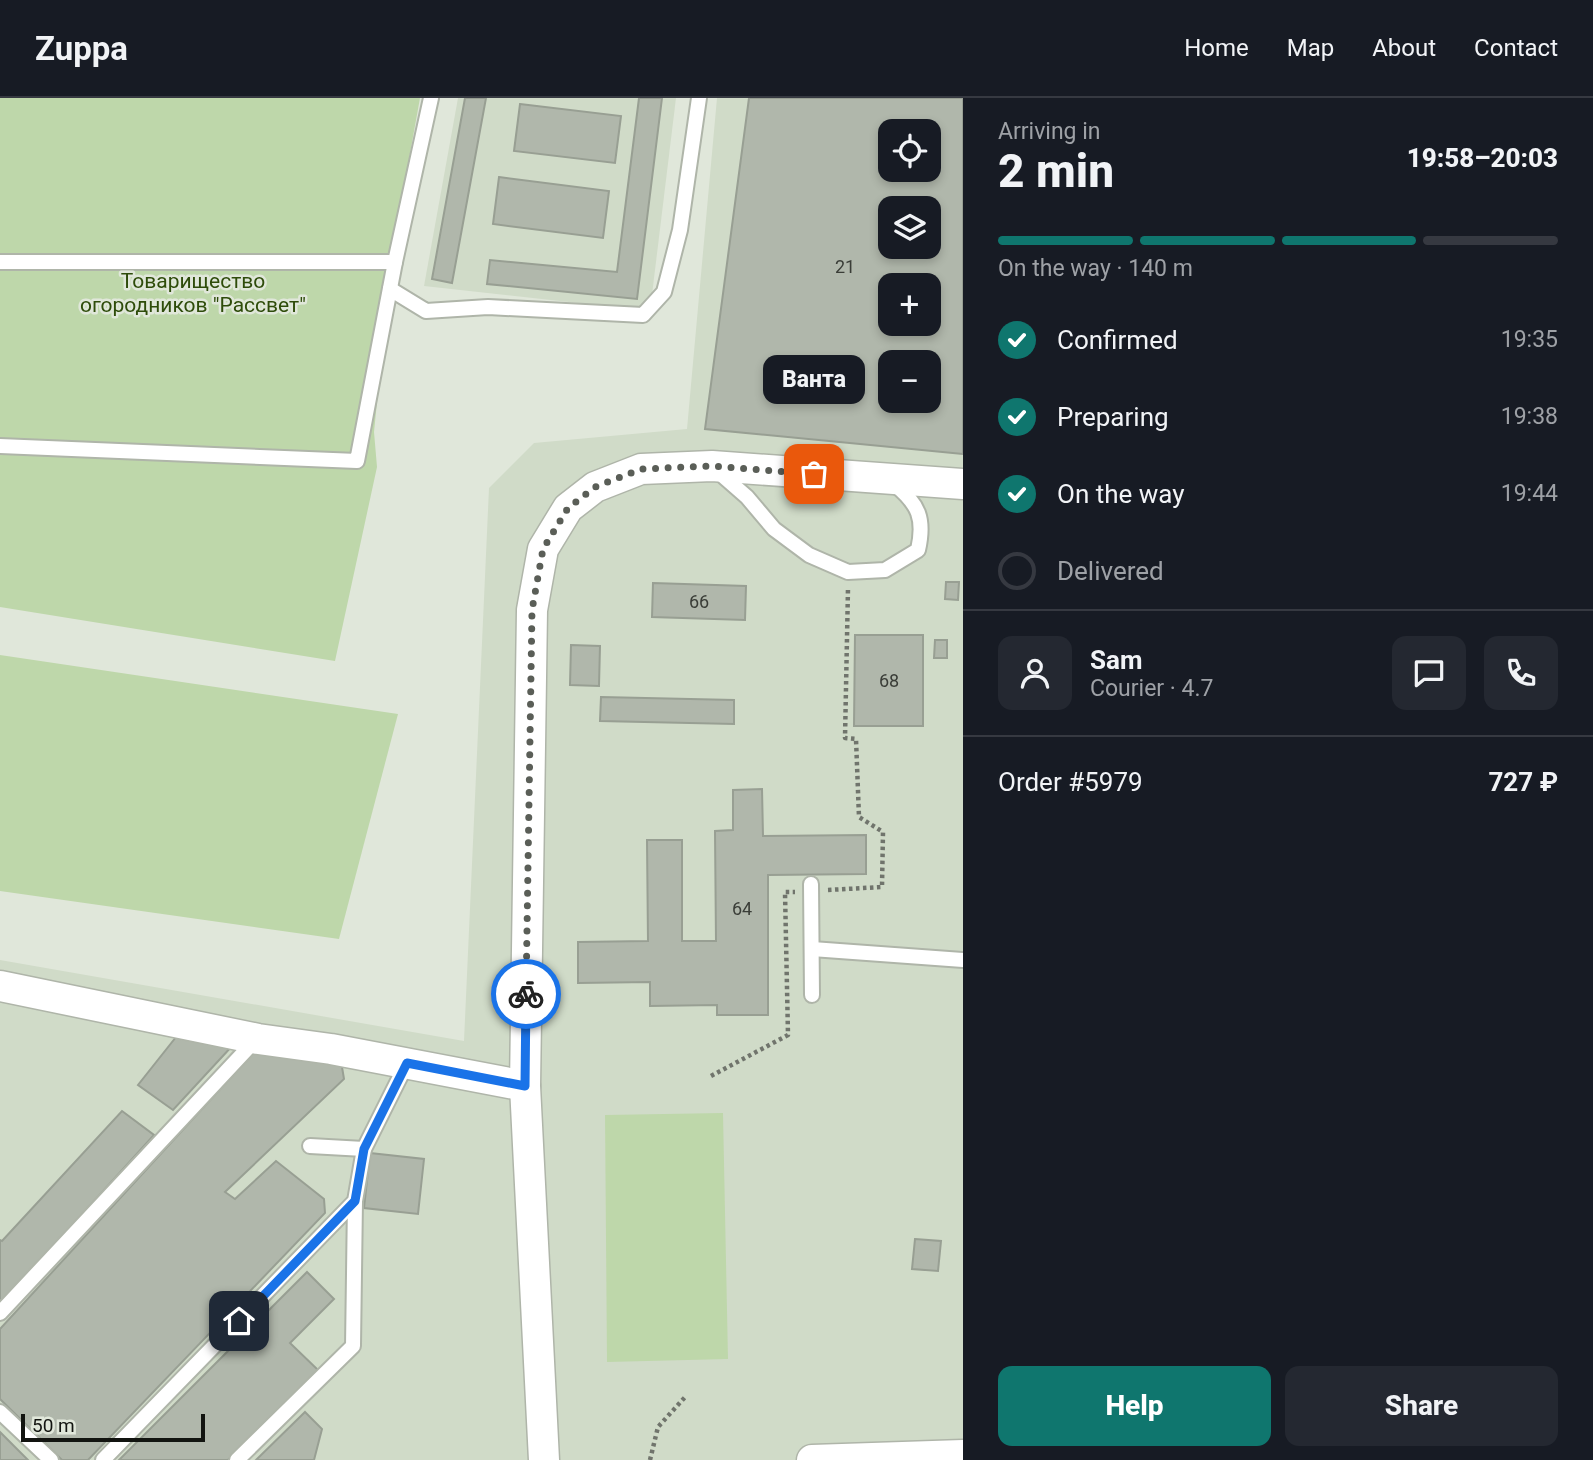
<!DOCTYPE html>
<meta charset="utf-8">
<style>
:root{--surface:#171b24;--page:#242831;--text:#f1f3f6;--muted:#9ea1a6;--line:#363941;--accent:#0f766e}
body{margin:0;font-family:Roboto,sans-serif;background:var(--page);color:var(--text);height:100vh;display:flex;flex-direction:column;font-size:26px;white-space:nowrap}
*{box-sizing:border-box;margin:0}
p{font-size:23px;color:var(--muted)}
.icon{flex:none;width:38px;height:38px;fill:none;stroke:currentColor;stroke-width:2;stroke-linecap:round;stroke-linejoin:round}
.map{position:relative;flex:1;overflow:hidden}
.side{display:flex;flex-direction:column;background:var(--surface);width:630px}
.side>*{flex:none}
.tools{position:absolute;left:878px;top:21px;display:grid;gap:14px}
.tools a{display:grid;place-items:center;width:63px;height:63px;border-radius:14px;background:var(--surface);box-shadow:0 4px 10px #0003;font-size:35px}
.scale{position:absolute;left:21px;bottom:18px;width:184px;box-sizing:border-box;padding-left:7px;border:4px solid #121410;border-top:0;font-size:19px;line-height:24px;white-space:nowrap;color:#121410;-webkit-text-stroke:5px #e0e7da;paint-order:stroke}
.pin{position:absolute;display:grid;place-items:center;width:60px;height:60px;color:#fff;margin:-30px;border-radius:14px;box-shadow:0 4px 10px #0006}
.courier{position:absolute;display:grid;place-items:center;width:70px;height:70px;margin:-35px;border:5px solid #1a73e8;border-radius:50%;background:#fff;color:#222;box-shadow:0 2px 9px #0007}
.bubble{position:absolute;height:49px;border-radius:14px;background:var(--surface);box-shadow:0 4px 10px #0003;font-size:23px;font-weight:800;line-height:49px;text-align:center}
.summary em{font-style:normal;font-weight:800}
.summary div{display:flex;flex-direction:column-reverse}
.summary{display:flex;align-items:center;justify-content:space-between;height:119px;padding:0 35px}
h1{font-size:46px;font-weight:800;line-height:52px}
.bar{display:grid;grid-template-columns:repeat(4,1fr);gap:10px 7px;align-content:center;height:84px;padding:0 35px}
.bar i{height:9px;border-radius:5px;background:var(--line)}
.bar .current{background:var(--accent)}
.bar p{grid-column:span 4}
.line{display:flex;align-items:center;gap:18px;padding:0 35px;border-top:2px solid var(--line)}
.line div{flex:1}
.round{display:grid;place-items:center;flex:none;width:74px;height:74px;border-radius:14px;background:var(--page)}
ol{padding:0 35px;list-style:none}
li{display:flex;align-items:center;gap:21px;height:77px}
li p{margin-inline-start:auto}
li .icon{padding:7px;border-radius:50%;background:var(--accent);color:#fff;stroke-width:4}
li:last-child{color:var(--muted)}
li i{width:38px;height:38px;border:4px solid var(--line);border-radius:50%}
.cta{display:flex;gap:14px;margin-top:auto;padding:14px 35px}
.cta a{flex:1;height:80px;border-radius:14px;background:var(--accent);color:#fff;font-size:28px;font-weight:800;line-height:80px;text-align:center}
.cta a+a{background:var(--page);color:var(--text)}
header{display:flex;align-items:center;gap:42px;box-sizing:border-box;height:98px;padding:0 35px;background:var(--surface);border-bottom:2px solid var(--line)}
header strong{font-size:33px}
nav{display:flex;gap:38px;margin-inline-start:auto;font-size:24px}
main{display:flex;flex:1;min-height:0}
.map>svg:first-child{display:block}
.built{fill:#d0dbc8;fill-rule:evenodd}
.green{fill:#bed7aa}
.building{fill:#b0b7ab;stroke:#989f93;stroke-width:2;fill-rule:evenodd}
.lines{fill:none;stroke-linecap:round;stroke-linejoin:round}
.service-casing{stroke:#afb5a9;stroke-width:18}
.minor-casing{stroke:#afb5a9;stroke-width:33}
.path{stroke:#70746c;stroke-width:4.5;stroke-dasharray:3.5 3.5;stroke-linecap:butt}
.service{stroke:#fff;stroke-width:14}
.minor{stroke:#fff;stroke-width:30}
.done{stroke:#5a5e57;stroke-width:7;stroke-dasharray:0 12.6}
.route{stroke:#1a73e8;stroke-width:9}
.labels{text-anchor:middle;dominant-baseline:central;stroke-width:5;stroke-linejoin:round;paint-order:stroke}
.number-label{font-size:18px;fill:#3a3d37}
.park-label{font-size:21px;fill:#2e4c0a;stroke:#e0e7da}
</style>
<header>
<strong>Zuppa</strong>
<nav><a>Home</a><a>Map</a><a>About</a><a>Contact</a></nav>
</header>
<main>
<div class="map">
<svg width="963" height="1362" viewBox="0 0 963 1362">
<rect width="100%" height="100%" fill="#e0e7da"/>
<g class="built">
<path d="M458 0H676L650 213 424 188Z"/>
<path d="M717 0H963V1362H0V862L464 943 489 390 534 345 687 331ZM891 33H929V72H891ZM891 110H929V149H891ZM891 187H929V226H891ZM891 264H929V303H891Z"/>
</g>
<g class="green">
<path d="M0 0H420L392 155 374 334 377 369 335 563 0 509Z"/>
<path d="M0 557 398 616 339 841 0 793Z"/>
<path d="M723 1015 728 1261 607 1264 605 1017Z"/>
</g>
<g class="building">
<path d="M465 0H486L452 185 432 181Z"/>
<path d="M639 0H662L637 201 487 186 490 162 617 174Z"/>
<path d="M749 0H963V356L705 331ZM891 33H929V72H891ZM891 110H929V149H891ZM891 187H929V226H891ZM891 264H929V303H891Z"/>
<path d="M520 6 621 18 615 65 514 53Z"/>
<path d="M499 79 609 93 603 140 493 126Z"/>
<path d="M946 484H959L958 502 945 501Z"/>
<path d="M653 485 746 488 745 522 652 519Z"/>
<path d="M855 537H923V628H854Z"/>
<path d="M935 542H947V560H934Z"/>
<path d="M571 547 600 548 599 588 570 587Z"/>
<path d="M601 599 734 602V626L600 623Z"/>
<path d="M762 691 763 738 866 737V776L768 777V917H717V907L650 908V884L578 885V844L648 843 647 742H682V843H716L715 733 733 732V692Z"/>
<path d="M180 934 233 947 173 1012 138 987Z"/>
<path d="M257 951 341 963 344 981 225 1094 235 1101 276 1063 324 1101 325 1115 88 1362H62L0 1301V1231Z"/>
<path d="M122 1013 154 1037 0 1207V1142L2 1143Z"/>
<path d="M370 1055 424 1061 418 1116 364 1110Z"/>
<path d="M915 1141 941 1143 938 1173 912 1171Z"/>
<path d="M307 1174 334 1201 290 1245 318 1272 228 1362H119Z"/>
<path d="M305 1314 322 1331 314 1362H256Z"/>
<path d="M0 1334 28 1362H0Z"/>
</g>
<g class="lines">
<g class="service-casing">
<g id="service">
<path d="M0 164H395"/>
<path d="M390 191 426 213 488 209 643 217 664 194 680 132 699 0"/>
<path d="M0 348 357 363 395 164 431 0"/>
<path d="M715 371 747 399 774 431 809 457 848 474 885 472 918 452C925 421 919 406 894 386"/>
<path d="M811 786 812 897"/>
<path d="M812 851 963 862"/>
<path d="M310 1048 364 1051"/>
<path d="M0 1215 248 950 258 941"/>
<path d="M0 1314 51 1362"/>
<path d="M103 1362 355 1103 364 1051 407 965"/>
<path d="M237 1362 353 1248 355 1103"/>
</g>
</g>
<g class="minor-casing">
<g id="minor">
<path d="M0 888 258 941 331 951 525 988"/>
<path d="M544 1362 525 988 532 512 543 451 568 410 595 389 641 371 712 368 963 386"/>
<path d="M812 1362 963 1357"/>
</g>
</g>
<g class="path">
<path d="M828 792 882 789 883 734 859 719 856 641 845 640 848 490"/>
<path d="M711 978 788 937 785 794H795"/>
<path d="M650 1362 658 1329 686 1298"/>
</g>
<use href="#service" class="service"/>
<use href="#minor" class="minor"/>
</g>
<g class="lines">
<path class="done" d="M526 896 532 512 543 451 568 410 595 389 641 371 712 368 814 376"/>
<path class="route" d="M239 1223 355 1103 364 1051 407 965 525 988 526 896"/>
</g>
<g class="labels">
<g class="number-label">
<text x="845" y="168">21</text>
<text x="699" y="503">66</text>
<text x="889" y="582">68</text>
<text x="742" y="810">64</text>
</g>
<g class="park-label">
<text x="193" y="183">Товарищество<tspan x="193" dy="24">огородников "Рассвет"</tspan></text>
</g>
</g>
</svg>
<div class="tools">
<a><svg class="icon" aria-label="locate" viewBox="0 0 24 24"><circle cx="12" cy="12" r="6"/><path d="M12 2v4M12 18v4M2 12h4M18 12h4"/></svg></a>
<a><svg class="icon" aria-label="layers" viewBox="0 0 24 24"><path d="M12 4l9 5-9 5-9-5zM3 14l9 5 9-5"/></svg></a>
<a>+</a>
<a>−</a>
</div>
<div class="scale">50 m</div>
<div class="pin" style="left:814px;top:376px;background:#ea580c"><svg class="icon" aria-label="bag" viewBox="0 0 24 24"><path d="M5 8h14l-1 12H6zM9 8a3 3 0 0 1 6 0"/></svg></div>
<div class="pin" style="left:239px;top:1223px;background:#1f2937"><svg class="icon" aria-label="home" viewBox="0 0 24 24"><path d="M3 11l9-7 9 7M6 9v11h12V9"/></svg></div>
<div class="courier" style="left:526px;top:896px"><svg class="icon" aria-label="bike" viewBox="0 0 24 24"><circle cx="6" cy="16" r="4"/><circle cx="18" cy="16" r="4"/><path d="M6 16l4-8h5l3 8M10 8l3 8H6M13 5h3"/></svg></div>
<div class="bubble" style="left:763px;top:257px;width:102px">Ванта</div>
</div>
<section class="side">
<div class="summary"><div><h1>2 min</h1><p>Arriving in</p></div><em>19:58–20:03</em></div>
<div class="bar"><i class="current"></i><i class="current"></i><i class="current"></i><i></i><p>On the way · 140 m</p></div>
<ol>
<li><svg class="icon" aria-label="check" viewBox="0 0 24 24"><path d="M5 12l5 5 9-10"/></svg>Confirmed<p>19:35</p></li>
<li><svg class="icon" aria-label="check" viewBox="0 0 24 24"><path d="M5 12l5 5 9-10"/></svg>Preparing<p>19:38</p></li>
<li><svg class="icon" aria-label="check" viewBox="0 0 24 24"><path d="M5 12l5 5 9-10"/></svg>On the way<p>19:44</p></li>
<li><i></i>Delivered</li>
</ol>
<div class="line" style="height:126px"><a class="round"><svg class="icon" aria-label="person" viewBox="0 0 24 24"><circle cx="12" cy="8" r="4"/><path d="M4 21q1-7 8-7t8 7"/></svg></a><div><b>Sam</b><p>Courier · 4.7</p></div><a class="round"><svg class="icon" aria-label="chat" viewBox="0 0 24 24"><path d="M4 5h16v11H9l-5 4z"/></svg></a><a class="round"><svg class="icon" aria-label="phone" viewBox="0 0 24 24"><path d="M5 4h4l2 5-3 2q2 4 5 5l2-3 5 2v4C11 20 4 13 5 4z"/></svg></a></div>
<div class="line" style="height:91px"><div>Order #5979</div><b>727 ₽</b></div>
<div class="cta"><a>Help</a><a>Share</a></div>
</section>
</main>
